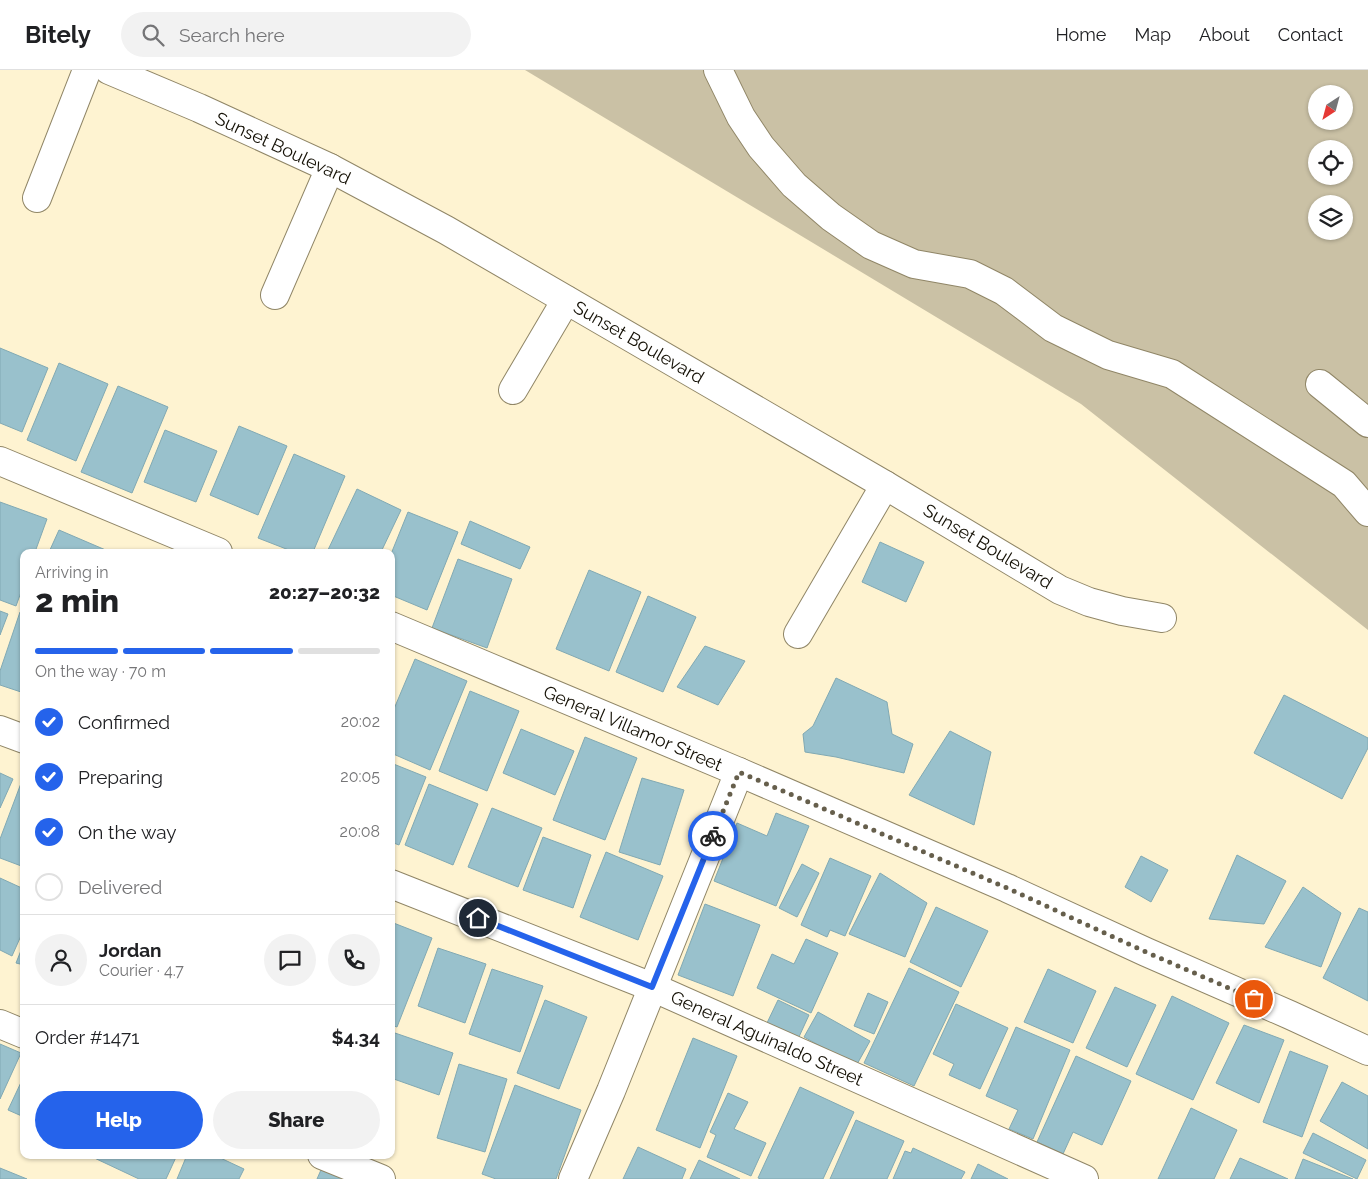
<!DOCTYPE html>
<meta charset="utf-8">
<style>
:root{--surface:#fff;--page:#f2f2f2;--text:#202124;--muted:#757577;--line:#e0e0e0;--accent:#2563eb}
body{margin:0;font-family:Raleway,sans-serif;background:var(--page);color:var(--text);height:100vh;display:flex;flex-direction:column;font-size:19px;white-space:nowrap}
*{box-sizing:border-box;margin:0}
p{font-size:16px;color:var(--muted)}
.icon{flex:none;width:28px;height:28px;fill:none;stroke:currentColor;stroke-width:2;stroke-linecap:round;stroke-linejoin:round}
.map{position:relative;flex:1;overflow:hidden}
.side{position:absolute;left:20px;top:479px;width:375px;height:610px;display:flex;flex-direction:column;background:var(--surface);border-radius:10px;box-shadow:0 1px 4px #0004}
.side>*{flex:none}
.needle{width:32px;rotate:216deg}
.controls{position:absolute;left:1308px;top:15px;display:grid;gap:10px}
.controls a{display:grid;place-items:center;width:45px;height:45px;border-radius:50%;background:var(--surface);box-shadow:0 1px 4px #0004;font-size:25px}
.pin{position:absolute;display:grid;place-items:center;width:42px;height:42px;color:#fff;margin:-21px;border:2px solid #fff;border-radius:50%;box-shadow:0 1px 5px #0007}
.courier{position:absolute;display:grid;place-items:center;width:50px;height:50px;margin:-25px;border:4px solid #2563eb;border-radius:50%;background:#fff;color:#222;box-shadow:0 1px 6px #0007}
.head em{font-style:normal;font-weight:800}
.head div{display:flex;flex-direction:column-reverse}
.head{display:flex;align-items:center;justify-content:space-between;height:85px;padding:0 15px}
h1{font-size:32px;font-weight:800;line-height:38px}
.bar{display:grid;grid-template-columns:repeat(4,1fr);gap:8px 5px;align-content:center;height:60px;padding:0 15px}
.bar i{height:6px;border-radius:4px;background:var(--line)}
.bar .current{background:var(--accent)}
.bar p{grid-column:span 4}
.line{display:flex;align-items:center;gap:12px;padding:0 15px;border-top:1px solid var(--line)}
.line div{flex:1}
.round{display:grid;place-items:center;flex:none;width:52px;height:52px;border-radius:26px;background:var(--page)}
ol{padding:0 15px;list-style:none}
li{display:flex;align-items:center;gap:15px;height:55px}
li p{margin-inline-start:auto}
li .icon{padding:5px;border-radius:50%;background:var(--accent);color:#fff;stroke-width:4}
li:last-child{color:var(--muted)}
li i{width:28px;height:28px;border:2px solid var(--line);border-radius:50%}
.primary-button{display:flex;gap:10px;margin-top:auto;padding:10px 15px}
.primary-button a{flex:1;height:58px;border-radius:30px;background:var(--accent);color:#fff;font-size:20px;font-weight:800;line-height:58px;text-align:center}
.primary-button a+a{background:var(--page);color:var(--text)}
header{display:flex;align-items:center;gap:30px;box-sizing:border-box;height:70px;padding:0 25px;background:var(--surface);border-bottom:1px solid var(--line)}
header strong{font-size:24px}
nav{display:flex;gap:28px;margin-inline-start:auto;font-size:18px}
.search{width:350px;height:45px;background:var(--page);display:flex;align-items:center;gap:12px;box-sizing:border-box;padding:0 18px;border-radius:28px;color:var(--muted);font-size:19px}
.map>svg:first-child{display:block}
.green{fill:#cac1a5;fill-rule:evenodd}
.building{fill:#99c1cc;stroke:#81a9b3}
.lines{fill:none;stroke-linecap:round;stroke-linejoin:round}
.minor-casing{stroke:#908667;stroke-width:30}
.minor{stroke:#fff;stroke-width:28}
.done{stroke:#665f4c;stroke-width:5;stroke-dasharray:0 9}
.route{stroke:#2563eb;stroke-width:6}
.labels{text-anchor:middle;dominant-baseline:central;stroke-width:5;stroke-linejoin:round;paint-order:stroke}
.street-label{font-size:18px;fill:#141005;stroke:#fff}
</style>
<header>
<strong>Bitely</strong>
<div class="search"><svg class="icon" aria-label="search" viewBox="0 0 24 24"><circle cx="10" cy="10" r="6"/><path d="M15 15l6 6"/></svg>Search here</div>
<nav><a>Home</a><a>Map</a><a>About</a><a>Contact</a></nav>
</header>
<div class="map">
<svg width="1368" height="1109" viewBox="0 0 1368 1109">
<rect width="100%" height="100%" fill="#fef3d1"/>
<path class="green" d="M525 0H1368V560L1081 334ZM1316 24H1344V51H1316ZM1316 79H1344V106H1316ZM1316 134H1344V161H1316Z"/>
<g class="building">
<path d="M0 278 48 298 22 362 0 353Z"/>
<path d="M59 293 108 314 76 391 27 370Z"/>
<path d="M118 316 168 337 132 423 81 402Z"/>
<path d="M239 356 287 376 258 445 210 425Z"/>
<path d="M165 360 217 381 196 432 144 412Z"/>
<path d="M294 384 345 406 313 482H294L258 468Z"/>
<path d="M357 419 401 440 381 482H327Z"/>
<path d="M0 432 47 449 35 482H24V514L16 536 0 530Z"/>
<path d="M408 442 458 462 427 540 391 525V484Z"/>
<path d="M470 451 530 477 520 499 461 474Z"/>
<path d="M59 460 108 481 107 482H49Z"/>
<path d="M880 472 924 492 906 532 862 512Z"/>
<path d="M458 489 512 509 487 578 432 558Z"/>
<path d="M589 500 641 522 609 601 556 579Z"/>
<path d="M648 526 696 547 663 622 616 602Z"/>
<path d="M0 541 8 544 0 565Z"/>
<path d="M20 542 24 543V623L0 615V601Z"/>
<path d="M705 576 745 591 718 635 677 617Z"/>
<path d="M415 589 467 611 430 700 391 683V646Z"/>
<path d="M836 608 887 632 892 664 913 674 904 703 836 687 805 682 803 664 813 656Z"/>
<path d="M470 621 519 641 487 721 439 701Z"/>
<path d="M1284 625 1368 668V678L1342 729 1254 683Z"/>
<path d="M521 659 574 681 555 725 503 703Z"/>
<path d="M950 661 991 682 974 755 909 725Z"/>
<path d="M585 667 637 688 605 770 553 750Z"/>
<path d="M391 693 426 707 399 775 391 772Z"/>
<path d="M0 703 13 709 0 738Z"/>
<path d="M23 708H24V797L0 788V769Z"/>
<path d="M642 708 684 720 660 795 619 782Z"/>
<path d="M429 714 478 734 453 795 405 775Z"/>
<path d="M492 738 542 758 518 817 468 797Z"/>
<path d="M776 743 809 756 776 836 714 811 737 753 767 766Z"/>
<path d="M543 767 591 785 573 838 523 820Z"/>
<path d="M606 782 663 806 638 870 580 847Z"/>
<path d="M1237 785 1286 811 1264 854 1209 849Z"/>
<path d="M1141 786 1168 800 1151 832 1125 817Z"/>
<path d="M830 788 871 806 845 866 830 860 827 867 801 855Z"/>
<path d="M802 794 819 803 797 847 779 838Z"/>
<path d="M880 803 927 833 905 887 849 864Z"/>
<path d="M0 808 24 819V859L12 886 0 880Z"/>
<path d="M1303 817 1341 843 1321 897 1265 877Z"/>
<path d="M705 834 760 855 733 926 678 905Z"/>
<path d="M936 837 988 861 961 917 910 892Z"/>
<path d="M1359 838 1368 842V931L1323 908Z"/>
<path d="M391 852 432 868 397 957 391 955Z"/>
<path d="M806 869 838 883 811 943 757 918 772 884 794 894Z"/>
<path d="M24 873V895L16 893Z"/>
<path d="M438 878 486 894 465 953 418 936Z"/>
<path d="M909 898 959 922 914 1016 864 993Z"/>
<path d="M492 899 543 916 520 982 469 964Z"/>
<path d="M1048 899 1096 921 1073 973 1024 952Z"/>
<path d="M1115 917 1156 935 1127 997 1086 978Z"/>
<path d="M868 923 888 932 874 964 854 956Z"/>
<path d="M1172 926 1229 953 1193 1030 1136 1004Z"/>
<path d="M545 930 587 947 559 1019 517 1003Z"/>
<path d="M778 930 809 945 798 969 766 955Z"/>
<path d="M956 934 1008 958 980 1019 949 1005 954 994 933 984Z"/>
<path d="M818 942 870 971 856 996 804 967Z"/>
<path d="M1244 955 1284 970 1259 1033 1216 1013Z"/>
<path d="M1016 957 1070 980 1033 1069 1009 1059 1018 1040 986 1026Z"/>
<path d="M395 963 453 983 439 1025 391 1008V973Z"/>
<path d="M693 968 737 986 700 1078 656 1060Z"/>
<path d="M0 974 21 983 0 1029Z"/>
<path d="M1290 981 1328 996 1302 1067 1263 1052Z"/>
<path d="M1076 986 1131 1011 1102 1075 1073 1062 1063 1084 1037 1072Z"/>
<path d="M459 994 507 1009 485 1082 437 1068Z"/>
<path d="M24 1006V1047L8 1040Z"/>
<path d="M1342 1012 1368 1026V1079L1320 1051Z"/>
<path d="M515 1015 581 1040 556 1109H496L482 1104Z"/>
<path d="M800 1017 854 1042 823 1109H761L758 1108Z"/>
<path d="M728 1023 748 1032 734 1059 766 1073 751 1106 707 1087 716 1065 710 1062Z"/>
<path d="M1191 1038 1237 1060 1214 1109H1158Z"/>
<path d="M856 1050 904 1071 887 1109H830Z"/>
<path d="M1313 1063 1366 1090 1357 1109 1303 1083Z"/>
<path d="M638 1077 686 1099 682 1109H623Z"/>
<path d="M913 1078 965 1102 961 1109H893L905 1081 911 1083Z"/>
<path d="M88 1085H177L166 1109H139Z"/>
<path d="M187 1085H214L244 1099 239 1109H177Z"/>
<path d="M1240 1088 1261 1097 1288 1109H1230Z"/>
<path d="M1303 1089 1353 1109H1295Z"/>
<path d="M699 1090 740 1109H690Z"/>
<path d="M324 1093 361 1109H317Z"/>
<path d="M978 1094 1008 1109H971Z"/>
<path d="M0 1098 27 1109H0Z"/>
</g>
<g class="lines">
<g class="minor-casing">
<g id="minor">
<path d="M109 0 199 38 330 98 446 160 885 415 1060 520 1089 532 1122 541 1162 548"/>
<path d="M718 0 741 47 761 77 794 115 831 147 871 175 914 194 970 204 1004 221 1053 258 1108 285 1172 304 1344 414 1368 442"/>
<path d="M37 128 87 0"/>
<path d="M275 225 330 98"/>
<path d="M1320 314 1368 353"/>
<path d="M513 320 566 230"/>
<path d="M0 391 218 482"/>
<path d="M391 556 739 702 1007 818 1146 882 1290 945 1368 981"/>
<path d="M798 564 885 415"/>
<path d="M0 660 24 669"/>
<path d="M391 814 652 917 1084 1109"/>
<path d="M0 954 24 964"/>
<path d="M322 1085 381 1109"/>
<path d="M573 1109 611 1021 739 702"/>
</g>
</g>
<use href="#minor" class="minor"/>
</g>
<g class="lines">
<path class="done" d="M713 766 739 702 1007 818 1146 882 1254 929"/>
<path class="route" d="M478 848 652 917 713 766"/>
</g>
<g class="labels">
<g class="street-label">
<text transform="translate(283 78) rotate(25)">Sunset Boulevard</text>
<text transform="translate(639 272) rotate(30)">Sunset Boulevard</text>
<text transform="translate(988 476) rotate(31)">Sunset Boulevard</text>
<text transform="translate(633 658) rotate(23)">General Villamor Street</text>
<text transform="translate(767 968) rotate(24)">General Aguinaldo Street</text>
</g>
</g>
</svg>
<div class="controls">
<a><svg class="needle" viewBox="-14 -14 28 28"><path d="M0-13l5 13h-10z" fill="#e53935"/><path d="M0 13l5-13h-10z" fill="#757577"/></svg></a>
<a><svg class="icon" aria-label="locate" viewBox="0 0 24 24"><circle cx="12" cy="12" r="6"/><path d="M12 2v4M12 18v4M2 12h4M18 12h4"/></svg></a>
<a><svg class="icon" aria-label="layers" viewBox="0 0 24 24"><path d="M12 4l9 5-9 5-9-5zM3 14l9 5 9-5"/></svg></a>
</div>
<div class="pin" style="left:1254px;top:929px;background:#ea580c"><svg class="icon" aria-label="bag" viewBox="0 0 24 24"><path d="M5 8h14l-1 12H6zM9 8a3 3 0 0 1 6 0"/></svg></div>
<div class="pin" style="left:478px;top:848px;background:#1f2937"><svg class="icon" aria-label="home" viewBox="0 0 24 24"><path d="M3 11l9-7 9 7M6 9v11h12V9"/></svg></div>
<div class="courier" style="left:713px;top:766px"><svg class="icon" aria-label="bike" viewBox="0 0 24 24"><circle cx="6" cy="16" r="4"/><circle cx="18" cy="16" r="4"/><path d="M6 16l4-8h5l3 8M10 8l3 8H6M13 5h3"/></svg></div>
<section class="side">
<div class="head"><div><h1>2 min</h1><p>Arriving in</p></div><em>20:27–20:32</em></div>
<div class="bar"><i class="current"></i><i class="current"></i><i class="current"></i><i></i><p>On the way · 70 m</p></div>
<ol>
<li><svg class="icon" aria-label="check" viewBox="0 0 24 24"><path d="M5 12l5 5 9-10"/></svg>Confirmed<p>20:02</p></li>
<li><svg class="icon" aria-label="check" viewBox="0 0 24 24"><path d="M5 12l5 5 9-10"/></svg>Preparing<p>20:05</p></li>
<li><svg class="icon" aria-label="check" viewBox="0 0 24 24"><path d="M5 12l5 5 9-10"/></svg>On the way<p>20:08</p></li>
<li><i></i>Delivered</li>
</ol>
<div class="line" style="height:90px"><a class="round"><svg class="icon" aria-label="person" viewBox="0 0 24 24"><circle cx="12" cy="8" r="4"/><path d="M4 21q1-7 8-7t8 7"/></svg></a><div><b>Jordan</b><p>Courier · 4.7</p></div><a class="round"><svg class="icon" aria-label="chat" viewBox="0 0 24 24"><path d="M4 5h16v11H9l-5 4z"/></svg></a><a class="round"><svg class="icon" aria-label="phone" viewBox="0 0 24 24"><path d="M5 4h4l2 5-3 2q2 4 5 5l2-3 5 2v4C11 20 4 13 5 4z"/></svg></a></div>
<div class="line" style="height:65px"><div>Order #1471</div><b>$4.34</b></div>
<div class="primary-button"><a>Help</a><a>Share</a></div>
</section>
</div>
